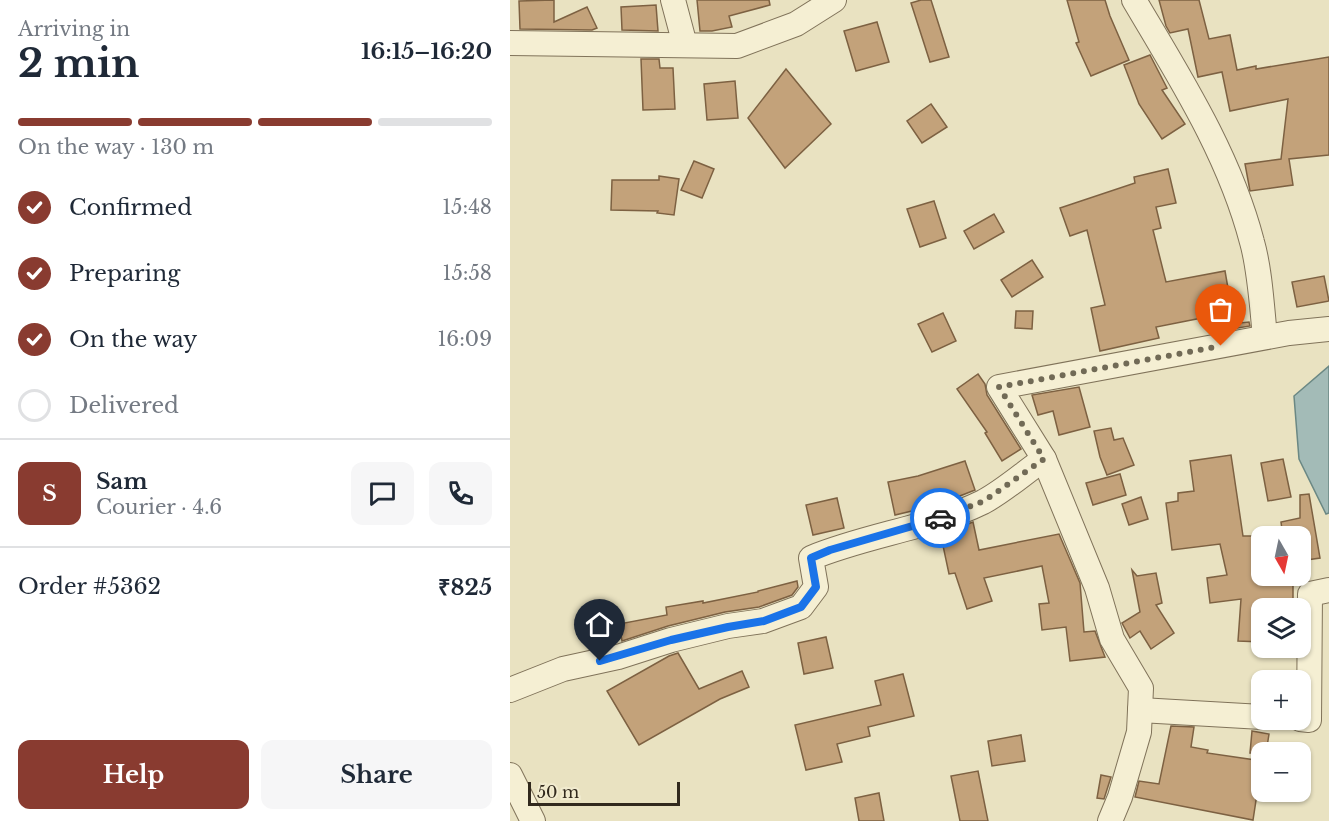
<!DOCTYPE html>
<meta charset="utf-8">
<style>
:root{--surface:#fff;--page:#f6f6f7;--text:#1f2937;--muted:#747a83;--line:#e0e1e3;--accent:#893b30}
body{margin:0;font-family:"Libre Baskerville",serif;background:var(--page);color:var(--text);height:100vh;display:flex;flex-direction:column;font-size:22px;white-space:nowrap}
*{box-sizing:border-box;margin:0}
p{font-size:20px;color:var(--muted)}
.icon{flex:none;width:33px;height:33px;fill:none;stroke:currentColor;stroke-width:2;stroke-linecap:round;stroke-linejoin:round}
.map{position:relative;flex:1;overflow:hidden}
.panel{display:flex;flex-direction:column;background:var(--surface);width:510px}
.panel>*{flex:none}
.needle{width:39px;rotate:171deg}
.controls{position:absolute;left:741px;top:526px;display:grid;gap:12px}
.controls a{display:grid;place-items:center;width:60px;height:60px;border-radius:12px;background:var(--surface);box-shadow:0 2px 4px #0004;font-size:30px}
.scale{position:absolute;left:18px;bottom:15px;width:152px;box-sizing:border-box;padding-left:6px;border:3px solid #31291d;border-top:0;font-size:16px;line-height:21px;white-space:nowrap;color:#31291d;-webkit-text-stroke:4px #f1ebcf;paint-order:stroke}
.pin{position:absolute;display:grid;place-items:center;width:51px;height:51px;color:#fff;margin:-62px -26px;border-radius:50% 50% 50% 0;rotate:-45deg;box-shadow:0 0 6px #0007}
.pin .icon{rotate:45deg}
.courier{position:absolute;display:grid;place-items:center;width:60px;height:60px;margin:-30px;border:4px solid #1a73e8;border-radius:50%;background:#fff;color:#222;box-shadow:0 2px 8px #0007}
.overview em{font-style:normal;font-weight:800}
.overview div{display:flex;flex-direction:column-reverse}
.overview{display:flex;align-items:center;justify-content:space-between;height:102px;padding:0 18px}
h1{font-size:39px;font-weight:800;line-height:45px}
.bar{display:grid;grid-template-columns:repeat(4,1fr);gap:9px 6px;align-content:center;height:72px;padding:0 18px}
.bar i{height:8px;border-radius:4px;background:var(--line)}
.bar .on{background:var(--accent)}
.bar p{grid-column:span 4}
.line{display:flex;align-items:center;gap:15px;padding:0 18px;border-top:2px solid var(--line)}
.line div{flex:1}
.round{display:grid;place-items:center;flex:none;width:63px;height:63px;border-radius:12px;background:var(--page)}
ol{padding:0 18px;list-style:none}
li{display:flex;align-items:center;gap:18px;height:66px}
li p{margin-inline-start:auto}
li .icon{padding:6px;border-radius:50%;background:var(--accent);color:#fff;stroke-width:4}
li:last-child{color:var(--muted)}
li i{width:33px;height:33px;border:3px solid var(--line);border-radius:50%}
.button{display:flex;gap:12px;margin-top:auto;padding:12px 18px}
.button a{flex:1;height:69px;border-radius:12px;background:var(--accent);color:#fff;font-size:24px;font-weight:800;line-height:69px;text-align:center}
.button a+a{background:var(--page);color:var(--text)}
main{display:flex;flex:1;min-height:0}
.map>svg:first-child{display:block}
.water{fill:#a3bbb7;stroke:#6b8884;stroke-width:1.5}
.building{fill:#c3a27a;stroke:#7d6142;stroke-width:1.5}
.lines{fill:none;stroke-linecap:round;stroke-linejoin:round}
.minor-casing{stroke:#80735a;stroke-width:26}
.minor{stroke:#f5efd3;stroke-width:24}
.done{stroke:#716a56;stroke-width:6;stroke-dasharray:0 10.8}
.route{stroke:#1a73e8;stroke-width:8}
</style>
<main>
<section class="panel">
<div class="overview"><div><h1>2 min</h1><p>Arriving in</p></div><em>16:15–16:20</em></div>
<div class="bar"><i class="on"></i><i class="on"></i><i class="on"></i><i></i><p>On the way · 130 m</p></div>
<ol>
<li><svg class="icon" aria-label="check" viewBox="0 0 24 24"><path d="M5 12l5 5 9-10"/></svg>Confirmed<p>15:48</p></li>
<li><svg class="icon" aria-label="check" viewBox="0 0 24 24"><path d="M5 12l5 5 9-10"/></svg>Preparing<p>15:58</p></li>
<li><svg class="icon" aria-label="check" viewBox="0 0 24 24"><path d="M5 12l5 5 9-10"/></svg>On the way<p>16:09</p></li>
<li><i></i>Delivered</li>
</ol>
<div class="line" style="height:108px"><b class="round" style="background:var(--accent);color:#fff">S</b><div><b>Sam</b><p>Courier · 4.6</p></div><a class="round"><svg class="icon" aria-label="chat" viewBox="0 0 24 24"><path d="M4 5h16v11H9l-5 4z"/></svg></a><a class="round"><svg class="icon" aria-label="phone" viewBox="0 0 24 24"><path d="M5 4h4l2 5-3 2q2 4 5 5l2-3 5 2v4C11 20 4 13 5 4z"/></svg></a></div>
<div class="line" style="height:78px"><div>Order #5362</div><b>₹825</b></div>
<div class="button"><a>Help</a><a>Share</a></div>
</section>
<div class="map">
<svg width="819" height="821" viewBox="0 0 819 821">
<rect width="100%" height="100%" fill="#e9e2c1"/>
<path class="water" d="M819 366V513L816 514 789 459 784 396Z"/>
<g class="building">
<path d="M44 0V22L77 7 87 28 82 30 10 29 9 1Z"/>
<path d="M187 0H259L260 5 219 16 222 27 202 31H190Z"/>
<path d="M411 0H421L439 57 420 62 401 3Z"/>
<path d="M557 0H595L600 16 619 60 581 76 566 43 569 42Z"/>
<path d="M649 0H689L699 39 720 35 727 70 746 66V69L819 57V155L779 159 783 185 740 191 735 164 771 159 778 99 720 111 712 72 688 77 678 29 660 33 656 26Z"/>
<path d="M146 5 148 31 112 30 111 7Z"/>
<path d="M367 22 379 62 346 71 334 31Z"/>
<path d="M640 55 657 88 652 90 675 124 652 139 629 104 614 65Z"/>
<path d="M131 59H149L150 68H163L165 109 133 110Z"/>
<path d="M276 69 321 124 275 168 238 118Z"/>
<path d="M225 81 228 118 197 120 194 84Z"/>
<path d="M421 104 437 127 412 143 397 121Z"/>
<path d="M184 161 204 169 192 198 171 190Z"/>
<path d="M658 169 666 203 646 207 651 228 643 230 656 282 715 271 719 294 724 293 730 323 739 322 740 326 704 332 702 316 646 327 649 338 590 351 581 308 595 305 577 230 560 236 550 208 625 183 624 177Z"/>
<path d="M149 176 169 179 164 215 147 213 148 211 101 210 102 180H149Z"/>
<path d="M424 201 436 238 410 247 397 209Z"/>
<path d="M484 214 494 232 464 249 454 231Z"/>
<path d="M522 260 533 277 502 297 491 280Z"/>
<path d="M814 276 819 301 787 307 782 282Z"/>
<path d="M506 311H523L522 329 505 328Z"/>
<path d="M433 313 446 341 422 352 408 324Z"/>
<path d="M468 374 475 384 477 395 511 449 492 461 475 433 477 432 447 389Z"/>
<path d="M569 387 580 427 549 435 543 411 528 415 522 395Z"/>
<path d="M601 428 604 440 613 438 624 465 597 475 590 457 584 431Z"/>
<path d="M721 455 733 536H752V576H783V609H752V642L728 641 731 599 700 603 697 578 717 575 710 544 662 550 656 503 668 501V493L684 491 680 461Z"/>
<path d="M773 459 781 497 758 501 751 463Z"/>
<path d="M455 461 465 490 427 505 385 515 378 482 408 476Z"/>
<path d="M610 474 616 495 583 505 576 483Z"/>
<path d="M799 494 810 558 790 561V537H773L771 522 790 518V495Z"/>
<path d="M631 497 638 519 619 525 612 504Z"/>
<path d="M327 498 334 528 303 535 296 505Z"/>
<path d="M463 522 469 550 549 534 570 583 574 632 585 631 595 657 560 661 556 627 532 630 529 604 539 603 532 566 474 578 482 601 457 609 445 573 439 574 432 541 440 540 437 532Z"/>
<path d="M622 570 627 576 646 573 652 603 646 605 664 633 641 649 630 631 620 638 612 623 630 612Z"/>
<path d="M287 581 288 587 282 595 249 607 215 612 158 626 112 641 109 624 157 615 156 607 193 601V603L248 592V591Z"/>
<path d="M316 637 323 668 294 674 288 643Z"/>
<path d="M168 653 189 689 232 671 239 687 210 699 129 745 97 691 159 656Z"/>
<path d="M393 674 404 716 358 727 360 736 327 744 332 762 296 770 285 725 371 705 365 681Z"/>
<path d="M661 726 684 727 681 747 698 750 697 753 752 761 743 820 625 797 629 781 649 784Z"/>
<path d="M742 731 759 734 756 753H740Z"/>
<path d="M511 735 515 761 482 766 478 741Z"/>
<path d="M468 771 478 821H450L441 776Z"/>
<path d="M591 775 601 777 594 799 587 798Z"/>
<path d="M369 793 374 821H349L345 798Z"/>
</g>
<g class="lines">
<g class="minor-casing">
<g id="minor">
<path d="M163 0 175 45"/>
<path d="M624 0C670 78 719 154 742 242 750 270 752 308 755 337"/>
<path d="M0 43 227 46 286 24 324 0"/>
<path d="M0 690 53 669 108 657 161 640 218 626 253 621 291 607 306 587 301 558C356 535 420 528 473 502 494 491 515 472 534 459"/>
<path d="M630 710 752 717"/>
<path d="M790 719 799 720 800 594 819 590"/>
<path d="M0 775 23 821"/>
<path d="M600 821 610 797 629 732 631 688 602 639 587 588 534 459 489 387 779 333 819 329"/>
</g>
</g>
<use href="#minor" class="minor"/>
</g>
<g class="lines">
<path class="done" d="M430 518 474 501 534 459 489 387 711 346"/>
<path class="route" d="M90 661 161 640 218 627 254 621 291 607 306 587 301 558 320 550 430 518"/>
</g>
</svg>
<div class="controls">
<a><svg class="needle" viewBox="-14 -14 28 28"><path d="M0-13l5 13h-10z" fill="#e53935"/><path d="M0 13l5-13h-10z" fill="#747a83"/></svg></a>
<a><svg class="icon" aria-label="layers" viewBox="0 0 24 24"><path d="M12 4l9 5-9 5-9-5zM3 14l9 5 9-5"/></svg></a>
<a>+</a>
<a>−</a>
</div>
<div class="scale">50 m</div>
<div class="pin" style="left:711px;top:346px;background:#ea580c"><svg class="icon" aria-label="bag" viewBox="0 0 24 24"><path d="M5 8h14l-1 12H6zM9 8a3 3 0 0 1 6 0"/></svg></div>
<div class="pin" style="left:90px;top:661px;background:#1f2937"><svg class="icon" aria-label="home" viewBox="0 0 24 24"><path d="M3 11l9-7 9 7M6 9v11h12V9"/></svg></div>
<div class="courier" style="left:430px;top:518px"><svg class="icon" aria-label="car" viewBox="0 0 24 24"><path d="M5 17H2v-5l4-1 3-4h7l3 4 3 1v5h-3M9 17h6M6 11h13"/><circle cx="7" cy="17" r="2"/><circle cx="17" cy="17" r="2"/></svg></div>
</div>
</main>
